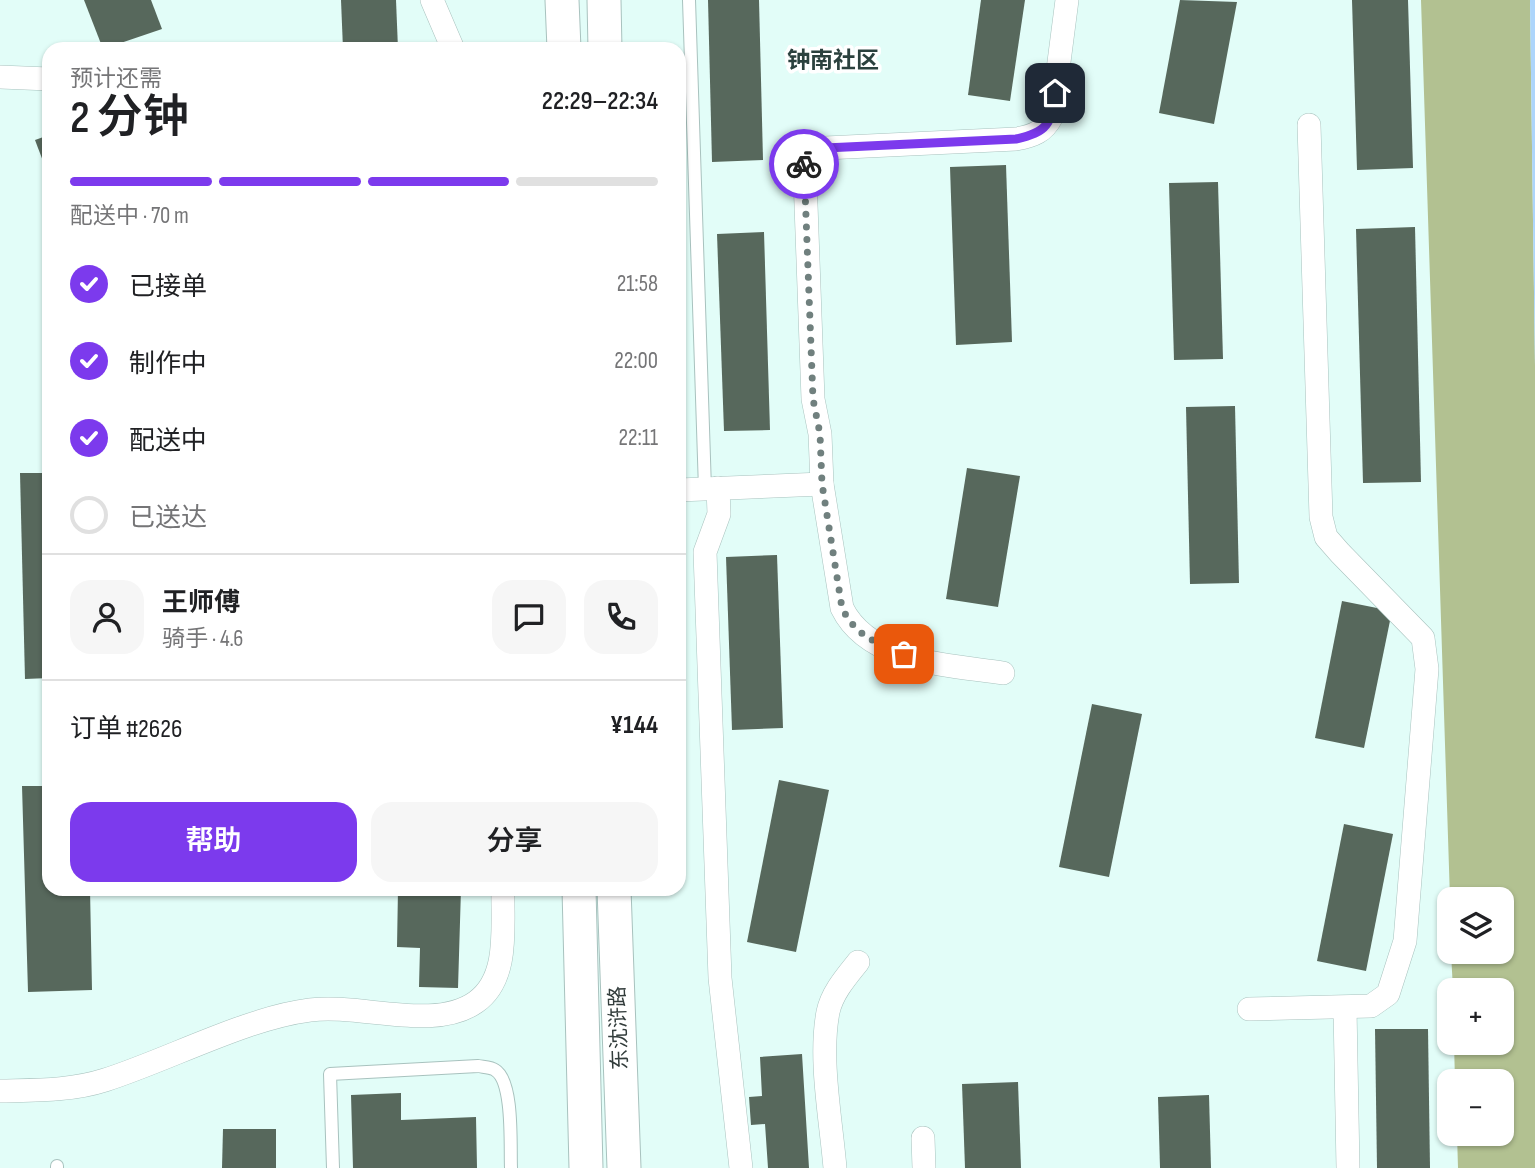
<!DOCTYPE html>
<html lang="zh">
<meta charset="utf-8">
<style>
:root{--surface:#fff;--page:#f6f6f6;--text:#202124;--muted:#757577;--line:#e0e0e0;--accent:#7c3aed}
body{margin:0;font-family:"Sofia Sans Condensed","Noto Sans SC",sans-serif;background:var(--page);color:var(--text);height:100vh;display:flex;flex-direction:column;font-size:26px;white-space:nowrap}
*{box-sizing:border-box;margin:0}
p{font-size:23px;color:var(--muted)}
.icon{flex:none;width:38px;height:38px;fill:none;stroke:currentColor;stroke-width:2;stroke-linecap:round;stroke-linejoin:round}
.map{position:relative;flex:1;overflow:hidden}
.sheet{position:absolute;left:42px;top:42px;width:644px;height:854px;display:flex;flex-direction:column;background:var(--surface);border-radius:21px;box-shadow:0 2px 5px #0004}
.sheet>*{flex:none}
.fabs{position:absolute;left:1437px;top:887px;display:grid;gap:14px}
.fabs a{display:grid;place-items:center;width:77px;height:77px;border-radius:14px;background:var(--surface);box-shadow:0 2px 5px #0004;font-size:35px}
.pin{position:absolute;display:grid;place-items:center;width:60px;height:60px;color:#fff;margin:-30px;border-radius:14px;box-shadow:0 4px 10px #0006}
.courier{position:absolute;display:grid;place-items:center;width:70px;height:70px;margin:-35px;border:5px solid #7c3aed;border-radius:50%;background:#fff;color:#222;box-shadow:0 2px 9px #0007}
.head em{font-style:normal;font-weight:600}
.head div{display:flex;flex-direction:column-reverse}
.head{display:flex;align-items:center;justify-content:space-between;height:119px;padding:0 28px}
h1{font-size:46px;font-weight:600;line-height:52px}
.bar{display:grid;grid-template-columns:repeat(4,1fr);gap:10px 7px;align-content:center;height:84px;padding:0 28px}
.bar i{height:9px;border-radius:5px;background:var(--line)}
.bar .active{background:var(--accent)}
.bar p{grid-column:span 4}
.line{display:flex;align-items:center;gap:18px;padding:0 28px;border-top:2px solid var(--line)}
.line div{flex:1}
.round{display:grid;place-items:center;flex:none;width:74px;height:74px;border-radius:21px;background:var(--page)}
ol{padding:0 28px;list-style:none}
li{display:flex;align-items:center;gap:21px;height:77px}
li p{margin-inline-start:auto}
li .icon{padding:7px;border-radius:50%;background:var(--accent);color:#fff;stroke-width:4}
li:last-child{color:var(--muted)}
li i{width:38px;height:38px;border:4px solid var(--line);border-radius:50%}
.primary-button{display:flex;gap:14px;margin-top:auto;padding:14px 28px}
.primary-button a{flex:1;height:80px;border-radius:21px;background:var(--accent);color:#fff;font-size:28px;font-weight:600;line-height:80px;text-align:center}
.primary-button a+a{background:var(--page);color:var(--text)}
.map>svg:first-child{display:block}
.forest{fill:#b2c191}
.water{fill:#add5fb}
.building{fill:#57685c}
.lines{fill:none;stroke-linecap:round;stroke-linejoin:round}
.service-casing{stroke:#a8c2be;stroke-width:14}
.minor-casing{stroke:#a8c2be;stroke-width:24}
.secondary-casing{stroke:#a8c2be;stroke-width:35}
.service{stroke:#fff;stroke-width:12}
.minor{stroke:#fff;stroke-width:23}
.secondary{stroke:#fff;stroke-width:33}
.done{stroke:#70807e;stroke-width:7;stroke-dasharray:0 12.6}
.route{stroke:#7c3aed;stroke-width:9}
.labels{text-anchor:middle;dominant-baseline:central;stroke-width:7;stroke-linejoin:round;paint-order:stroke}
.street-label{font-size:21px;fill:#333d3c;stroke:#fff}
.neighbourhood-label{font-size:23px;font-weight:bold;fill:#2b413e;stroke:#fff}
</style>
<div class="map">
<svg width="1535" height="1168" viewBox="0 0 1535 1168">
<rect width="100%" height="100%" fill="#e2fdf8"/>
<path class="forest" d="M1421 0H1530L1535 366V1168H1458L1457 1134H1502V1082L1455 1081 1454 1043H1502V990H1453L1451 952H1502V900L1450 899Z"/>
<path class="water" d="M1530 0H1535V366Z"/>
<g class="building">
<path d="M84 0H151L162 29 103 49Z"/>
<path d="M341 0H396L398 49H343Z"/>
<path d="M708 0H759L763 160 712 162Z"/>
<path d="M981 0H1025L1010 101 968 95Z"/>
<path d="M1180 0 1237 2 1214 124 1159 113Z"/>
<path d="M1352 0H1408L1413 168 1357 170Z"/>
<path d="M49 135V177L35 140Z"/>
<path d="M1006 165 1012 342 956 345 950 167Z"/>
<path d="M1218 182 1223 359 1174 360 1169 183Z"/>
<path d="M1415 227 1421 482 1363 483 1356 229Z"/>
<path d="M764 232 770 430 724 431 717 234Z"/>
<path d="M1235 406 1239 583 1190 584 1186 407Z"/>
<path d="M967 468 1020 476 998 607 946 599Z"/>
<path d="M20 473H49V678L25 679Z"/>
<path d="M777 555 783 728 732 730 726 557Z"/>
<path d="M1342 601 1392 611 1364 748 1315 738Z"/>
<path d="M1092 704 1142 714 1109 877 1059 867Z"/>
<path d="M779 780 829 790 796 952 747 942Z"/>
<path d="M22 786H49V889H90L92 990 28 992Z"/>
<path d="M1344 824 1393 834 1366 971 1317 961Z"/>
<path d="M398 889H461L458 988 419 987 420 948 397 947Z"/>
<path d="M1375 1029H1428L1430 1168H1377Z"/>
<path d="M802 1054 809 1168H768L765 1124 751 1125 749 1097 762 1096 760 1057Z"/>
<path d="M1018 1082 1021 1168H965L962 1084Z"/>
<path d="M401 1093V1120L476 1117 477 1168H353L351 1095Z"/>
<path d="M1209 1095 1211 1168H1160L1158 1097Z"/>
<path d="M223 1129H276V1168H222Z"/>
</g>
<g class="lines">
<g class="service-casing">
<g id="service">
<path d="M689 0 705 489"/>
<path d="M57 1166V1168"/>
<path d="M333 1168 330 1074 478 1066C483 1067 491 1067 495 1070 514 1081 510 1147 511 1168"/>
</g>
</g>
<g class="minor-casing">
<g id="minor">
<path d="M432 0 453 49"/>
<path d="M0 77 49 79"/>
<path d="M718 488 719 514 705 552 720 978 741 1168"/>
<path d="M679 490 822 484"/>
<path d="M1003 673C950 665 869 663 842 608L822 484 820 434 813 399 804 149 1016 139C1033 136 1044 132 1052 116L1067 0"/>
<path d="M1345 1008 1348 1168"/>
<path d="M1249 1009 1371 1006 1388 994 1405 941 1427 669 1423 638 1340 553 1326 537 1321 517 1309 125"/>
<path d="M0 1091C35 1090 71 1091 105 1080 168 1060 246 1018 310 1010 360 1003 434 1032 476 1002 510 978 502 926 503 889"/>
<path d="M923 1138 924 1168"/>
<path d="M835 1168C831 1120 819 1059 828 1012 832 993 846 977 858 962"/>
</g>
</g>
<g class="secondary-casing">
<g id="secondary">
<path d="M562 0 564 49"/>
<path d="M604 0 605 49"/>
<path d="M579 889 586 1168"/>
<path d="M614 889 624 1168"/>
</g>
</g>
<use href="#service" class="service"/>
<use href="#minor" class="minor"/>
<use href="#secondary" class="secondary"/>
</g>
<g class="lines">
<path class="done" d="M804 164 813 399 820 434 822 484 842 608C855 635 877 644 904 654"/>
<path class="route" d="M804 164V149L1016 139C1048 132 1051 124 1055 93"/>
</g>
<g class="labels">
<g class="street-label">
<text transform="translate(619 1028) rotate(-92)">东沈浒路</text>
</g>
<g class="neighbourhood-label">
<text x="833" y="61">钟南社区</text>
</g>
</g>
</svg>
<div class="fabs">
<a><svg class="icon" aria-label="layers" viewBox="0 0 24 24"><path d="M12 4l9 5-9 5-9-5zM3 14l9 5 9-5"/></svg></a>
<a>+</a>
<a>−</a>
</div>
<div class="pin" style="left:904px;top:654px;background:#ea580c"><svg class="icon" aria-label="bag" viewBox="0 0 24 24"><path d="M5 8h14l-1 12H6zM9 8a3 3 0 0 1 6 0"/></svg></div>
<div class="pin" style="left:1055px;top:93px;background:#1f2937"><svg class="icon" aria-label="home" viewBox="0 0 24 24"><path d="M3 11l9-7 9 7M6 9v11h12V9"/></svg></div>
<div class="courier" style="left:804px;top:164px"><svg class="icon" aria-label="bike" viewBox="0 0 24 24"><circle cx="6" cy="16" r="4"/><circle cx="18" cy="16" r="4"/><path d="M6 16l4-8h5l3 8M10 8l3 8H6M13 5h3"/></svg></div>
<section class="sheet">
<div class="head"><div><h1>2 分钟</h1><p>预计还需</p></div><em>22:29–22:34</em></div>
<div class="bar"><i class="active"></i><i class="active"></i><i class="active"></i><i></i><p>配送中 · 70 m</p></div>
<ol>
<li><svg class="icon" aria-label="check" viewBox="0 0 24 24"><path d="M5 12l5 5 9-10"/></svg>已接单<p>21:58</p></li>
<li><svg class="icon" aria-label="check" viewBox="0 0 24 24"><path d="M5 12l5 5 9-10"/></svg>制作中<p>22:00</p></li>
<li><svg class="icon" aria-label="check" viewBox="0 0 24 24"><path d="M5 12l5 5 9-10"/></svg>配送中<p>22:11</p></li>
<li><i></i>已送达</li>
</ol>
<div class="line" style="height:126px"><a class="round"><svg class="icon" aria-label="person" viewBox="0 0 24 24"><circle cx="12" cy="8" r="4"/><path d="M4 21q1-7 8-7t8 7"/></svg></a><div><b>王师傅</b><p>骑手 · 4.6</p></div><a class="round"><svg class="icon" aria-label="chat" viewBox="0 0 24 24"><path d="M4 5h16v11H9l-5 4z"/></svg></a><a class="round"><svg class="icon" aria-label="phone" viewBox="0 0 24 24"><path d="M5 4h4l2 5-3 2q2 4 5 5l2-3 5 2v4C11 20 4 13 5 4z"/></svg></a></div>
<div class="line" style="height:91px"><div>订单 #2626</div><b>¥144</b></div>
<div class="primary-button"><a>帮助</a><a>分享</a></div>
</section>
</div>
